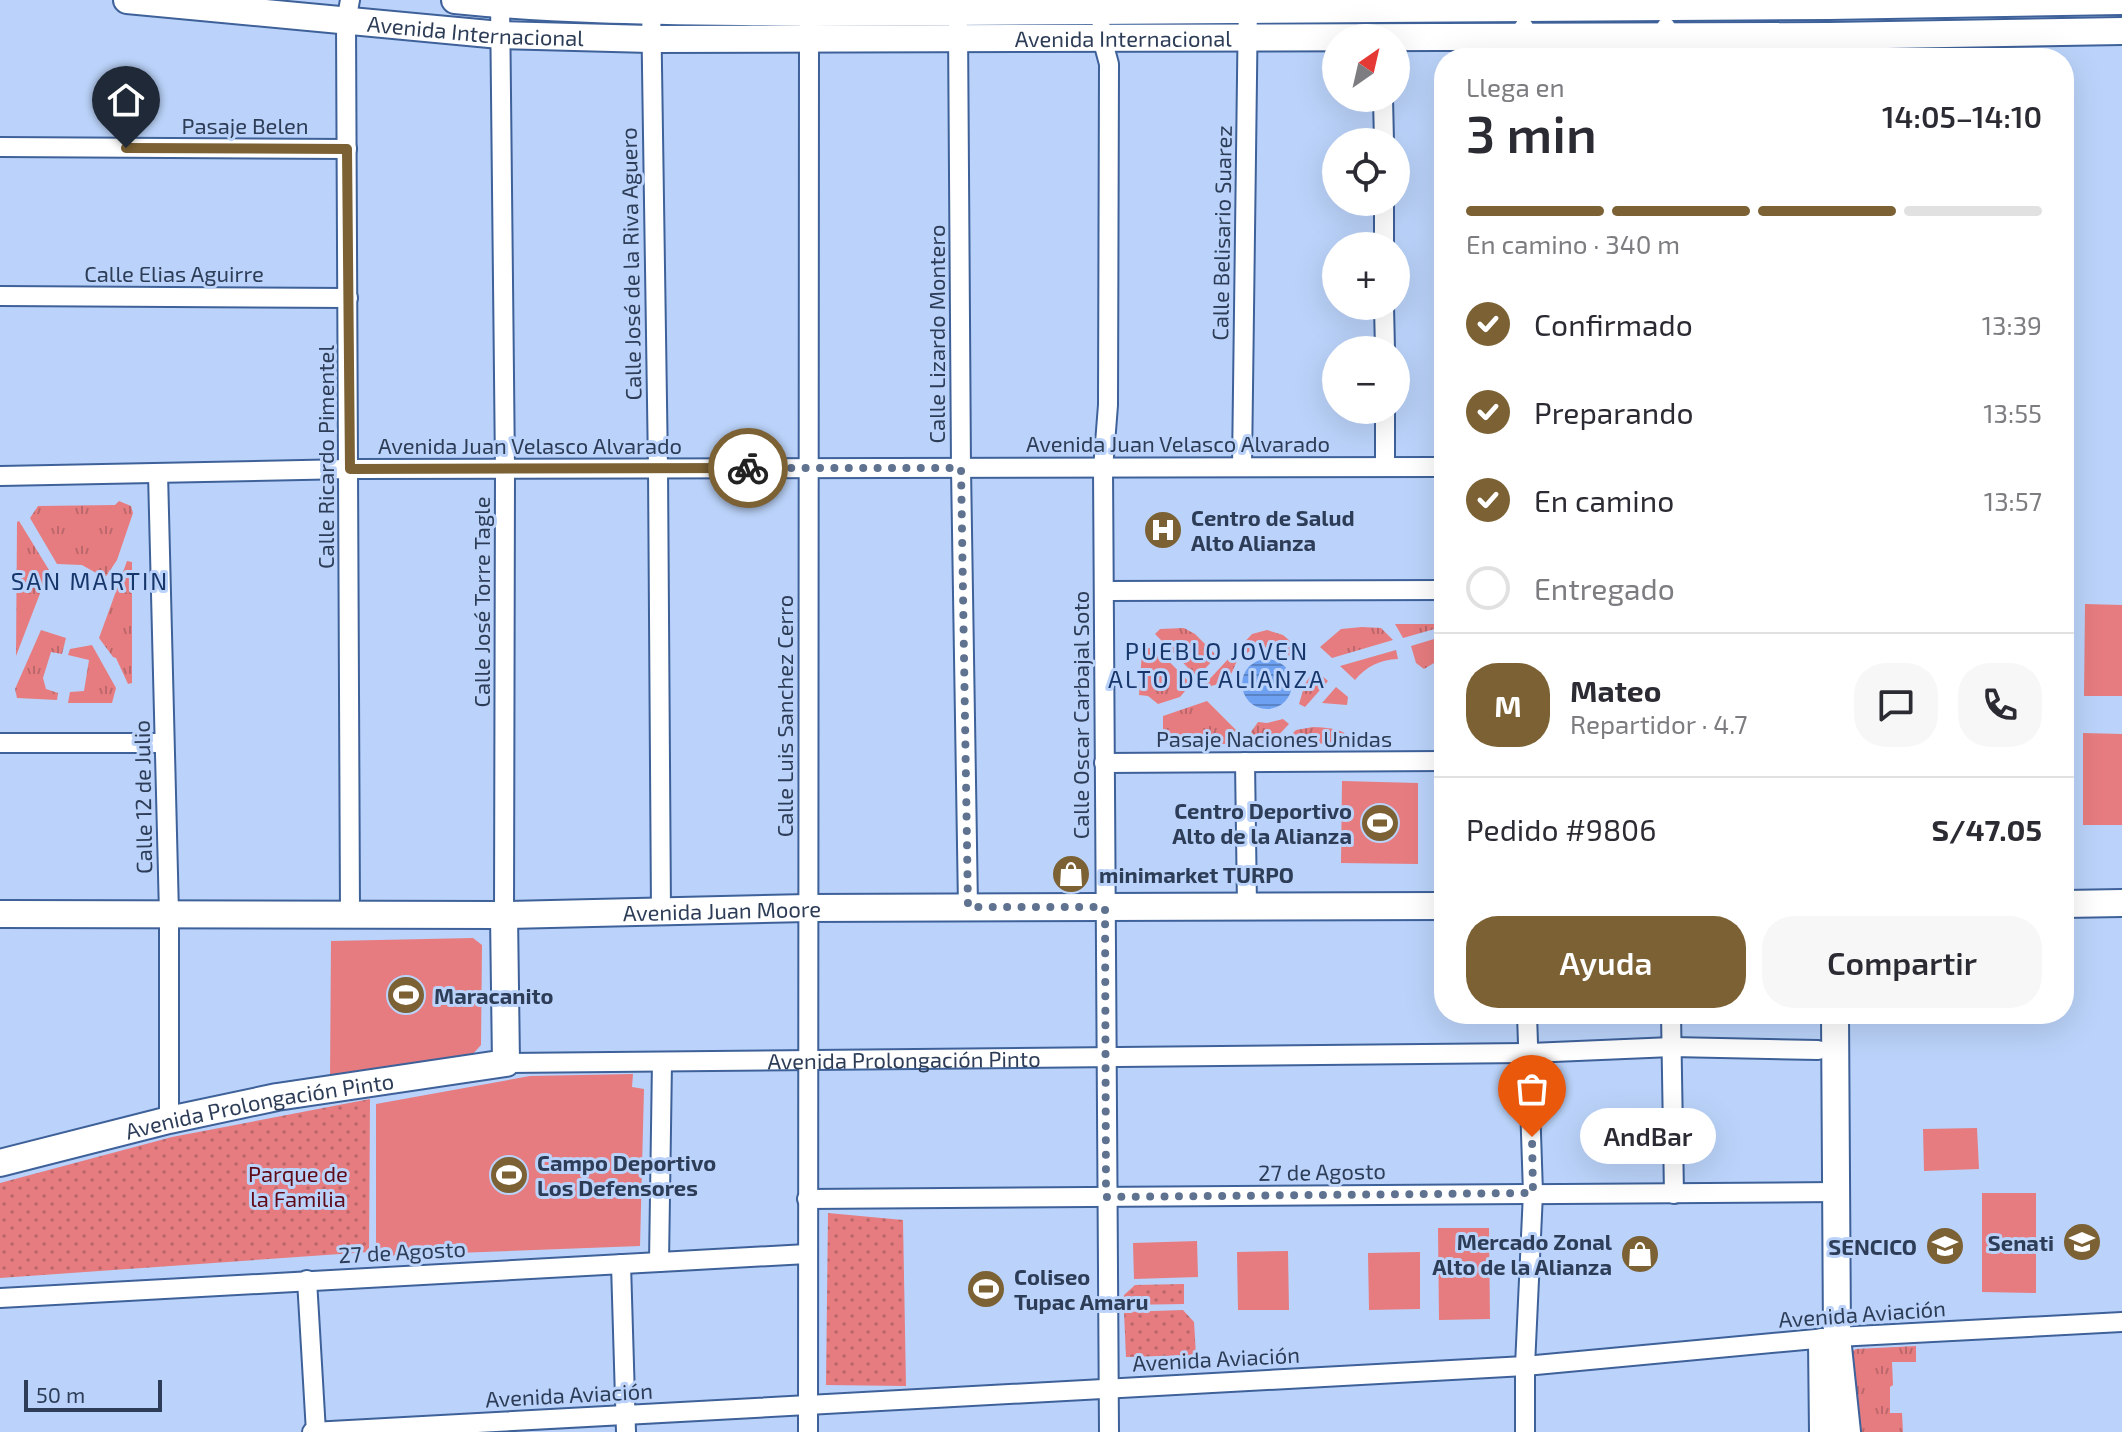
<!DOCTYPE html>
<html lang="es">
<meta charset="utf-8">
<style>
:root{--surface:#fff;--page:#f7f7f7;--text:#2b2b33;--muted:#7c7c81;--line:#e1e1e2;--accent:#7b6133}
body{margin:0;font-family:"Exo 2",sans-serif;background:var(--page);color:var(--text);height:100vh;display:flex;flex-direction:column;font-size:30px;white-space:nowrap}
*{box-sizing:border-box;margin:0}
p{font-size:26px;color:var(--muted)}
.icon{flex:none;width:44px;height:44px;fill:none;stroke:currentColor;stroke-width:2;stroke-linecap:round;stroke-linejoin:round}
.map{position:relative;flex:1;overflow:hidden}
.drawer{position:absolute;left:1434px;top:48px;width:640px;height:976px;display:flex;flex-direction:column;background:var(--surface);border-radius:32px;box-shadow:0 8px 32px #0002}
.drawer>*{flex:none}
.needle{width:52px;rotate:34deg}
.tools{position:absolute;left:1322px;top:24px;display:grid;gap:16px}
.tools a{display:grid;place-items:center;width:88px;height:88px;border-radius:50%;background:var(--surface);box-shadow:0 8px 32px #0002;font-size:40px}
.scale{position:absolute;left:24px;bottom:20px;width:138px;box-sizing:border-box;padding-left:8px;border:4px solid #2d3d57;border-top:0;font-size:22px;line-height:28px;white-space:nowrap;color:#2d3d57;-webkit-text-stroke:6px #bbd3fa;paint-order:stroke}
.pin{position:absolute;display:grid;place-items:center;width:68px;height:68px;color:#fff;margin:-82px -34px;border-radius:50% 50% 50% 0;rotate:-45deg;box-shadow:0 0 8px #0007}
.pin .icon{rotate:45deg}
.courier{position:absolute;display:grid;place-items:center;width:80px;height:80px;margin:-40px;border:6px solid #7b6133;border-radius:50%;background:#fff;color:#222;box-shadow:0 2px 10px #0007}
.bubble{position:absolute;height:56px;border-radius:28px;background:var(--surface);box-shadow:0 8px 32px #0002;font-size:26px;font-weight:600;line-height:56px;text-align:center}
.head em{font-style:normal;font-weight:600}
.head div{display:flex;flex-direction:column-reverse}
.head{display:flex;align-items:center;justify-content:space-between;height:136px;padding:0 32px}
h1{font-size:52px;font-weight:600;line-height:60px}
.bar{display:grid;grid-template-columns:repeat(4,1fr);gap:12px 8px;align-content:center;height:96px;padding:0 32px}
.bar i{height:10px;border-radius:6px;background:var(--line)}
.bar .on{background:var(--accent)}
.bar p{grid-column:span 4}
.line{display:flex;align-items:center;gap:20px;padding:0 32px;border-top:2px solid var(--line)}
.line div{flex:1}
.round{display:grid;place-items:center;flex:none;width:84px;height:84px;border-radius:32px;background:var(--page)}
ol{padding:0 32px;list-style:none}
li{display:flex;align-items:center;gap:24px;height:88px}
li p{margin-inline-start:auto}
li .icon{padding:8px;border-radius:50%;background:var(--accent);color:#fff;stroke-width:4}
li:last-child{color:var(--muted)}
li i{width:44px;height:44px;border:4px solid var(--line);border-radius:50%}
.action{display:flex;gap:16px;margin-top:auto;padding:16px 32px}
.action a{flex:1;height:92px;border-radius:32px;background:var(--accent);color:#fff;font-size:32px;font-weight:600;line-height:92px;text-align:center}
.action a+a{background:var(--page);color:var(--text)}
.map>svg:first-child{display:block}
.grass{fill:url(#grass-tufts)}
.park{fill:url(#park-dots)}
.pitch{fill:#e67c7f}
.water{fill:url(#water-rules)}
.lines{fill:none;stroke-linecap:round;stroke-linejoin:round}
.street-casing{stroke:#3e6199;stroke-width:22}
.secondary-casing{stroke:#3e6199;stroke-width:30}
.street{stroke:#fff;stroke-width:18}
.secondary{stroke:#fff;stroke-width:26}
.done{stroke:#5f7290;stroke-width:8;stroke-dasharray:0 14.4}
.route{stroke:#7b6133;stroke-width:10}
.labels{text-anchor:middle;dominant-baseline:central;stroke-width:6;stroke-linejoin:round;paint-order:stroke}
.street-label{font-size:22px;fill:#2d3d57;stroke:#bbd3fa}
.poi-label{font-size:22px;font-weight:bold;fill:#2d3d57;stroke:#bbd3fa;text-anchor:start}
.park-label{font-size:22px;fill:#600a18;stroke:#bbd3fa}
.neighbourhood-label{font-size:24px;letter-spacing:2px;fill:#17376c;stroke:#bbd3fa}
</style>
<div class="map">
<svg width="2122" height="1432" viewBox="0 0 2122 1432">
<defs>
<pattern id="grass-tufts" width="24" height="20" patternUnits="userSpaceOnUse" patternTransform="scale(2)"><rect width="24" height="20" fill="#e67c7f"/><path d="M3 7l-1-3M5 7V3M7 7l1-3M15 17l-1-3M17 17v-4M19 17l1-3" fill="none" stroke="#bb676b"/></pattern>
<pattern id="park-dots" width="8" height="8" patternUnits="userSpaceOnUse" patternTransform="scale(2)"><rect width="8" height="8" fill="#e67c7f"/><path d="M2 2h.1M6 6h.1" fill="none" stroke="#bb676b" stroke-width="1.8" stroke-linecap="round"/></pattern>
<pattern id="water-rules" width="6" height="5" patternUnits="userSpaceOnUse" patternTransform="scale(2)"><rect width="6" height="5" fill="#6ea1f2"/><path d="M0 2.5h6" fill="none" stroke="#5b84c7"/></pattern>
</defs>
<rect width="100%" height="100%" fill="#bbd3fa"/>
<g class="grass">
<path d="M119 501 131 506 133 513 117 560 105 578 82 565 57 564 30 518 38 506 115 505Z"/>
<path d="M19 521 49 570 16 656 17 522Z"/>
<path d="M127 561 132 562V683L128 684 116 658 113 657 99 638Z"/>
<path d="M1395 624H1437L1438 628 1403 638Z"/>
<path d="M1362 627 1381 628 1393 640 1332 658 1320 647 1341 629Z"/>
<path d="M1184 628 1195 634 1217 656 1197 677 1155 634 1160 629Z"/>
<path d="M41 630 66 638 62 654 51 652 43 678 46 689 58 693 57 700 17 698 15 689Z"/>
<path d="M1267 630 1283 635 1303 652 1290 656C1275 646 1259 644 1244 655L1239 648 1252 634Z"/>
<path d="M1444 636V657L1424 669 1416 663 1411 646Z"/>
<path d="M92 645 116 688 112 703H68L70 692 84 691 89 660 68 655 70 649Z"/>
<path d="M1154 646 1191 684 1180 697 1158 704 1148 696 1139 695 1142 651Z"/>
<path d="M1396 650 1398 659C1379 660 1367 666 1355 680L1340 666Z"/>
<path d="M1231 656 1237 661 1228 681 1208 687 1205 684Z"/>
<path d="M1311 675H1321L1328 681 1305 707 1299 704 1305 684Z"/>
<path d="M1336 687 1348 697 1347 705 1322 703Z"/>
<path d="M1207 701 1238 732 1229 744H1161L1158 737 1163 730V716Z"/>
<path d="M1283 719 1289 724 1273 741H1260L1251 732 1258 722 1267 723Z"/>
<path d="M1313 727C1329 728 1346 728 1356 744L1283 743 1296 730Z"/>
<path d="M1916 1346V1362H1892L1893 1385 1890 1387V1413H1902L1903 1432H1853L1851 1352 1856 1349Z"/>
</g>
<g class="park">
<path d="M370 1099 369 1252 0 1278V1183L172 1137Z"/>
<path d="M828 1213 903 1220 906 1386 826 1385Z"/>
<path d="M1184 1284V1304L1124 1305V1295L1135 1285Z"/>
<path d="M1183 1310 1194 1322 1196 1355 1126 1357 1124 1312Z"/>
</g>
<g class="pitch">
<path d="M2085 604 2122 605V696H2084Z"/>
<path d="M2083 733 2122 734V825H2083Z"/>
<path d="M1342 781 1418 783V864L1341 863Z"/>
<path d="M473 938 482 945 481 1045 472 1055 330 1079 331 941Z"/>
<path d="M633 1074 632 1087 644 1089 640 1246 376 1256V1104L530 1076Z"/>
<path d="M1977 1128 1979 1169 1924 1171 1923 1129Z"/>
<path d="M1982 1193H2036V1293L1982 1292Z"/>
<path d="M1438 1228H1489L1490 1319 1439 1320Z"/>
<path d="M1197 1241 1198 1277 1134 1279 1133 1243Z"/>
<path d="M1288 1251 1289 1310H1238L1237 1252Z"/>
<path d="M1420 1252V1309L1369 1310 1368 1253Z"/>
</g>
<circle class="water" cx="1267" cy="684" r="25"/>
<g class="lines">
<g class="street-casing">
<g id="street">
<path d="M350 0 346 22 350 913"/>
<path d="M500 0 505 469 504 915"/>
<path d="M651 0 658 468 661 912"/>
<path d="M958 26 961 468 968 907"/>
<path d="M1524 27 1525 58"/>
<path d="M1666 27V58"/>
<path d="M1101 28 1102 38 1109 64 1108 405 1103 469 1109 1432"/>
<path d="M1383 98 1384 142"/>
<path d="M0 147 347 149"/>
<path d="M1384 202V246"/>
<path d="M0 296 348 298"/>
<path d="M1384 306 1385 350"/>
<path d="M1385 410V467"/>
<path d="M1242 467 1248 0"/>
<path d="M158 473 169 914V1120"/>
<path d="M0 476 350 469 1444 467"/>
<path d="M1104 591 1444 590"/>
<path d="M0 743H164"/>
<path d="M1245 762 1247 906"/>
<path d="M1104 763 1444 761"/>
<path d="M1671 1014 1674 1194"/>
<path id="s1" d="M506 1063 1530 1053 1672 1047 1818 1050"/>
<path d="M807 1199 1837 1192"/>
<path d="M659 1262 662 1062"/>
<path d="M621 1264 626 1432"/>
<path d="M307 1280 316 1432"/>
<path d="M0 1298 807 1254"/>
<path d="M312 1432 1525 1366 1837 1337 2122 1322"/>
<path d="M808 1432 809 27"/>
<path d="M1525 1432V1366L1533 1193 1527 1014"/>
</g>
</g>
<g class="secondary-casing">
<g id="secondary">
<path id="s2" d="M127 0 500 35 650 39 1829 36 2122 31"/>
<path d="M455 0C572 12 691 11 809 13L1829 6 2122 1"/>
<path d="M2064 904 2122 903"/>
<path id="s3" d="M0 914 504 915 808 908 1444 906"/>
<path d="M1835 1014 1837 1337 1847 1432"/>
<path id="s4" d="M0 1163 169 1120 277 1097 506 1063 504 915"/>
<path d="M1822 1342 1823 1432"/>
</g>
</g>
<use href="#street" class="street"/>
<use href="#secondary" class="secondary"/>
</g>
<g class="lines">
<path class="done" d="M748 468H961L968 907H1105L1106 1197 1533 1193 1532 1137"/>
<path class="route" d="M126 148 347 149 350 469 748 468"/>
</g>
<defs>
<g id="hospital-disc" transform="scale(2)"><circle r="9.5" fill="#7b6133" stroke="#bbd3fa"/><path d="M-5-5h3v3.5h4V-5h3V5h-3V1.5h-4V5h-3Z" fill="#fff"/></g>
<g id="stadium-disc" transform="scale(2)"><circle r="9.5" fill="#7b6133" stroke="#bbd3fa"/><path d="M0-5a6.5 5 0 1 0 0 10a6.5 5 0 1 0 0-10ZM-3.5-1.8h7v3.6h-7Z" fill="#fff"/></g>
<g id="shop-disc" transform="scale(2)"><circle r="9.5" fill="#7b6133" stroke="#bbd3fa"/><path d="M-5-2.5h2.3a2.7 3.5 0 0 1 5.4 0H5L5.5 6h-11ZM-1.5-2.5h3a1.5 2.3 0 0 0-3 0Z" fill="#fff"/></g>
<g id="university-disc" transform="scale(2)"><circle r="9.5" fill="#7b6133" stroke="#bbd3fa"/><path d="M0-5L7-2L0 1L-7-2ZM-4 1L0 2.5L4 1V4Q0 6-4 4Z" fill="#fff"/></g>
</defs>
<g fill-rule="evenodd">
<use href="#hospital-disc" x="1163" y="530"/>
<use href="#stadium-disc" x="1380" y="823"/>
<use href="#shop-disc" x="1071" y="874"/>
<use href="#stadium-disc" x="406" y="995"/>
<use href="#stadium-disc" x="509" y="1175"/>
<use href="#university-disc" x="2082" y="1242"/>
<use href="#university-disc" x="1945" y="1246"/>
<use href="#shop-disc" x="1640" y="1254"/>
<use href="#stadium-disc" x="986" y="1289"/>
</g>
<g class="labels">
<g class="street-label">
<text stroke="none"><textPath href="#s2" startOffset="350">Avenida Internacional</textPath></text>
<text stroke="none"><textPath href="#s2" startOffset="998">Avenida Internacional</textPath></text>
<text x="245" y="125">Pasaje Belen</text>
<text transform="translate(1221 233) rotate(-89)">Calle Belisario Suarez</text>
<text transform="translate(630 264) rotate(-91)">Calle José de la Riva Aguero</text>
<text x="174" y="273">Calle Elias Aguirre</text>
<text transform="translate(936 334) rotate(-90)">Calle Lizardo Montero</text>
<text x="1178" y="443">Avenida Juan Velasco Alvarado</text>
<text x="530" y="445">Avenida Juan Velasco Alvarado</text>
<text transform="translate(325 457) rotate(-90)">Calle Ricardo Pimentel</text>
<text transform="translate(481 602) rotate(-90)">Calle José Torre Tagle</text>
<text transform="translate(1080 715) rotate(-90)">Calle Oscar Carbajal Soto</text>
<text transform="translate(784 716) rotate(-90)">Calle Luis Sanchez Cerro</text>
<text x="1274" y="738">Pasaje Naciones Unidas</text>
<text transform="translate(142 797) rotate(-91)">Calle 12 de Julio</text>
<text stroke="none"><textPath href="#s3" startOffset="722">Avenida Juan Moore</textPath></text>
<text stroke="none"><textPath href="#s1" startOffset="398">Avenida Prolongación Pinto</textPath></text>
<text stroke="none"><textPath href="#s4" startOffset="266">Avenida Prolongación Pinto</textPath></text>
<text transform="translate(1322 1171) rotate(-1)">27 de Agosto</text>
<text transform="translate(402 1251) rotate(-3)">27 de Agosto</text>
<text transform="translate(1862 1313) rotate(-4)">Avenida Aviación</text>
<text transform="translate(1216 1358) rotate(-3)">Avenida Aviación</text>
<text transform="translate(569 1394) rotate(-3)">Avenida Aviación</text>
</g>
<g class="poi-label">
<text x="1191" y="517">Centro de Salud<tspan x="1191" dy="25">Alto Alianza</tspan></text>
<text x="1352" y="810" text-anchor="end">Centro Deportivo<tspan x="1352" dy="25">Alto de la Alianza</tspan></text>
<text x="1099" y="874">minimarket TURPO</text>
<text x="434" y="995">Maracanito</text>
<text x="537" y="1162">Campo Deportivo<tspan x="537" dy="25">Los Defensores</tspan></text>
<text x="1612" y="1241" text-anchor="end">Mercado Zonal<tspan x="1612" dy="25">Alto de la Alianza</tspan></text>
<text x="2054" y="1242" text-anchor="end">Senati</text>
<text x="1917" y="1246" text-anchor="end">SENCICO</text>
<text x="1014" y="1276">Coliseo<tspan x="1014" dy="25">Tupac Amaru</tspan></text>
</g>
<g class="park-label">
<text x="298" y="1173">Parque de<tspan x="298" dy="25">la Familia</tspan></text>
</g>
<g class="neighbourhood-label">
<text x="90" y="580">SAN MARTIN</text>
<text x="1217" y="650">PUEBLO JOVEN<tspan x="1217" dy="28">ALTO DE ALIANZA</tspan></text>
</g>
</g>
</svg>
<div class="tools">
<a><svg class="needle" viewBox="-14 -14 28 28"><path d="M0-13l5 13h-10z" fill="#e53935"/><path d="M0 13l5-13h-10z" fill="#7c7c81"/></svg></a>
<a><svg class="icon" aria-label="locate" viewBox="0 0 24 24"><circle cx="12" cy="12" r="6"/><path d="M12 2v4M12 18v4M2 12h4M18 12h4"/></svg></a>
<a>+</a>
<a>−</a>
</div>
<div class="scale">50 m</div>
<div class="pin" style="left:1532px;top:1137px;background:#ea580c"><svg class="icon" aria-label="bag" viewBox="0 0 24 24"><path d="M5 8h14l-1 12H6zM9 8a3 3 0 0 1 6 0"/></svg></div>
<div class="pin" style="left:126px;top:148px;background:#1f2937"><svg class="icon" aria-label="home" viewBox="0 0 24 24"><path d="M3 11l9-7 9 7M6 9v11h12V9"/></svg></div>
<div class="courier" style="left:748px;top:468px"><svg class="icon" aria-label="bike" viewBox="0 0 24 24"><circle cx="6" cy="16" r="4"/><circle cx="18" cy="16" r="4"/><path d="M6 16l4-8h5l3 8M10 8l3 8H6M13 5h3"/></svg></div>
<div class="bubble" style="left:1580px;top:1108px;width:136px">AndBar</div>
<section class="drawer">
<div class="head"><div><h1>3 min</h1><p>Llega en</p></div><em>14:05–14:10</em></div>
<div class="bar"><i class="on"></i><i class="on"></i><i class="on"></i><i></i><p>En camino · 340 m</p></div>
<ol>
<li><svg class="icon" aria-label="check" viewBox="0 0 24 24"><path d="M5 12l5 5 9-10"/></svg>Confirmado<p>13:39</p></li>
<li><svg class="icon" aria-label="check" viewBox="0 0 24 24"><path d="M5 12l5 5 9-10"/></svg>Preparando<p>13:55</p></li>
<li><svg class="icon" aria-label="check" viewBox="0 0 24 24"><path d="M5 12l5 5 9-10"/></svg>En camino<p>13:57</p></li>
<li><i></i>Entregado</li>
</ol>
<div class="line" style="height:144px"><b class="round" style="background:var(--accent);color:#fff">M</b><div><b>Mateo</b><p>Repartidor · 4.7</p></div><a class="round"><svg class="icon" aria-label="chat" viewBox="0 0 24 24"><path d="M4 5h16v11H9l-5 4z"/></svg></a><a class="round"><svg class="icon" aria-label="phone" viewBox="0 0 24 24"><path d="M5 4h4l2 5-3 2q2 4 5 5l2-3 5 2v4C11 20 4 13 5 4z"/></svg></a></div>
<div class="line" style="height:104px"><div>Pedido #9806</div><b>S/47.05</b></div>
<div class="action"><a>Ayuda</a><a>Compartir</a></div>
</section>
</div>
